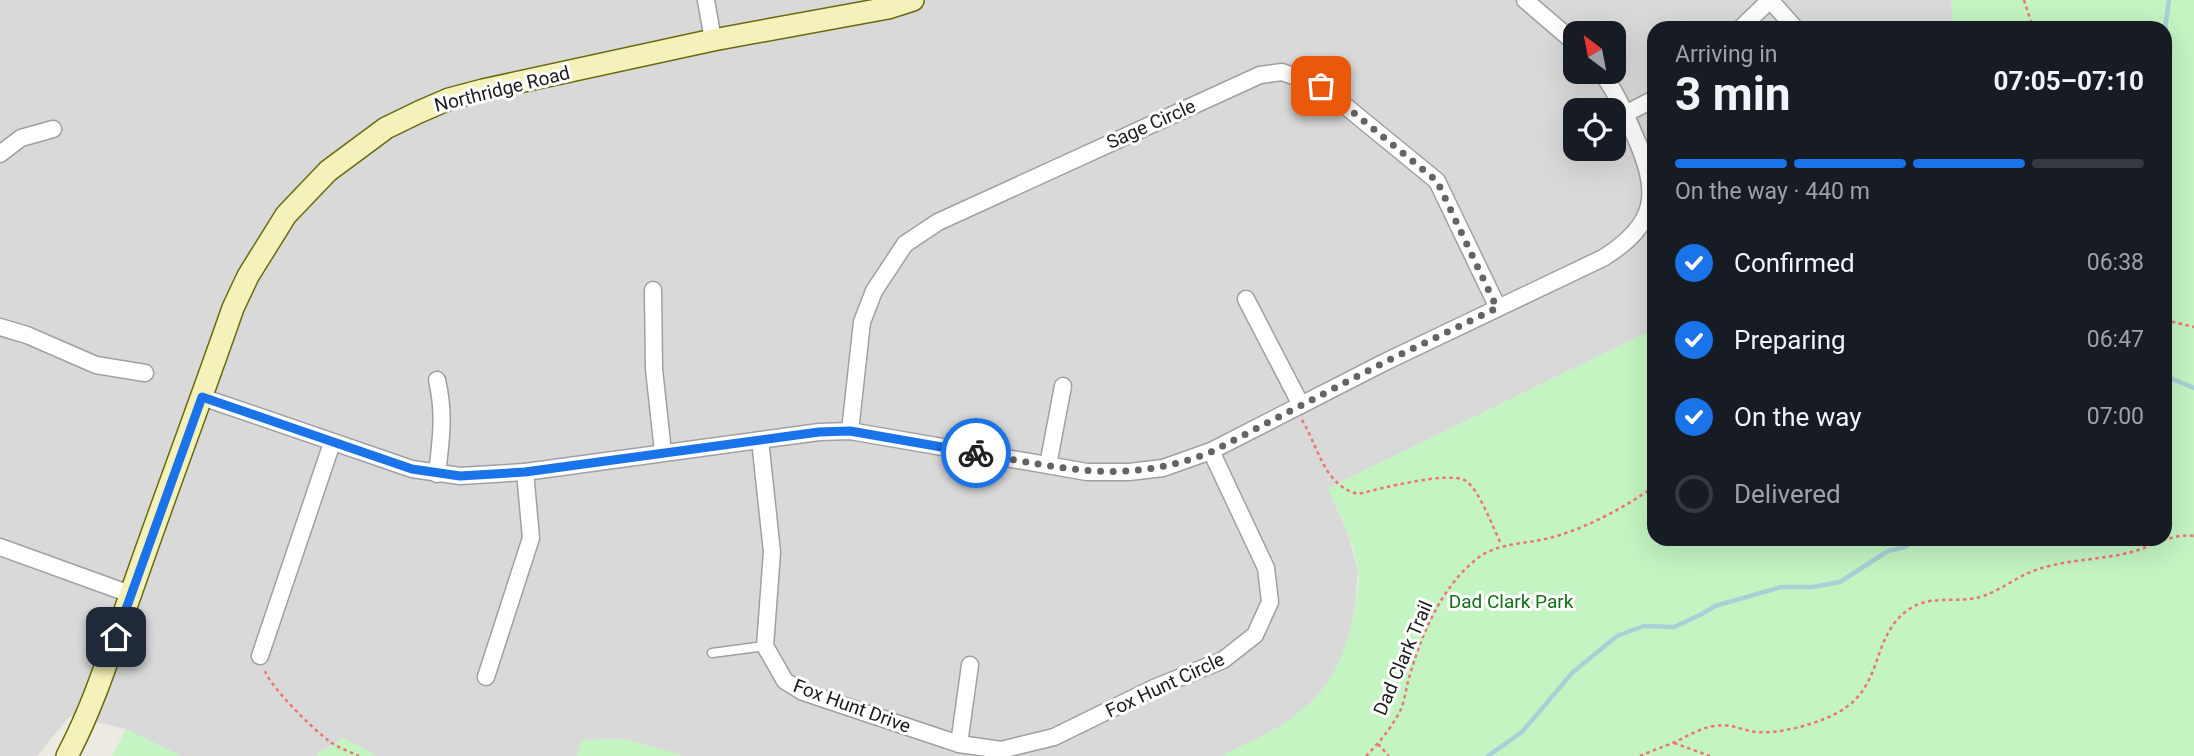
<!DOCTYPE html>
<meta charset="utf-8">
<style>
:root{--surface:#171b24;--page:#242831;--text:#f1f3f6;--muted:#9ea1a6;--line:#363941;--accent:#1a73e8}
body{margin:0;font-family:Roboto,sans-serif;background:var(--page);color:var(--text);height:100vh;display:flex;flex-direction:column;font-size:26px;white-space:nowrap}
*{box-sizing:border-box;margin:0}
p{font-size:23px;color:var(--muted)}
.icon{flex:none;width:38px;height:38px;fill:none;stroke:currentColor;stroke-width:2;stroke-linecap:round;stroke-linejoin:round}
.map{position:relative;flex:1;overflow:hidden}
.panel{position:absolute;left:1647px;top:21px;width:525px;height:525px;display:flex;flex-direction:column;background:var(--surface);border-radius:21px;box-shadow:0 7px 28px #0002}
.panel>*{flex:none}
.needle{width:46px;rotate:328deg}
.fabs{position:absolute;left:1563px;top:21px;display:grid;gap:14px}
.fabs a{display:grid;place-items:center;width:63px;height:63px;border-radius:14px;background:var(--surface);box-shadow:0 7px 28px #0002;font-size:35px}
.pin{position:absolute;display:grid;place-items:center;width:60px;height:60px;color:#fff;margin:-30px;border-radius:14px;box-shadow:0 4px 10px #0006}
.courier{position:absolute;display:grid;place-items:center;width:70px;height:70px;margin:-35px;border:5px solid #1a73e8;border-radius:50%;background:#fff;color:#222;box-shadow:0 2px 9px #0007}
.head em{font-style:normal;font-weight:700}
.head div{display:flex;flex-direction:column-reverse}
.head{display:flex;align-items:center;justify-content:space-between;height:119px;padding:0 28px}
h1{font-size:46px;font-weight:700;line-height:52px}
.bar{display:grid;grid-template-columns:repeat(4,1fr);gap:10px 7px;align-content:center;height:84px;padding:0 28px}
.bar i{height:9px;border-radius:5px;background:var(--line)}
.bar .current{background:var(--accent)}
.bar p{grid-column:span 4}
ol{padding:0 28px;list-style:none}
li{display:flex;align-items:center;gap:21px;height:77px}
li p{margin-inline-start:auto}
li .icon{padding:7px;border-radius:50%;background:var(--accent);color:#fff;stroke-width:4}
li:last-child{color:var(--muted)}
li i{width:38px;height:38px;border:4px solid var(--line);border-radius:50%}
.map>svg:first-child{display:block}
.residential{fill:#dad9da;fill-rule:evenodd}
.park{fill:#c3f4c2}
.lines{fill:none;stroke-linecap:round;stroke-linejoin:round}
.stream{stroke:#a6d1d7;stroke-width:4.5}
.lane-casing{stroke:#a0a0a0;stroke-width:11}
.street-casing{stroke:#a0a0a0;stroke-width:19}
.secondary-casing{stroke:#686a0d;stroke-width:24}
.path{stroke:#ee7473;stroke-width:2.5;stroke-dasharray:3.5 3.5;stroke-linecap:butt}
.lane{stroke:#fff;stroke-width:8}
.street{stroke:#fff;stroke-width:16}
.secondary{stroke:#f4f1ba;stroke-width:21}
.done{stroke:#656462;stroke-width:7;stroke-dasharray:0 12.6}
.route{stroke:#1a73e8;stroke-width:9}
.labels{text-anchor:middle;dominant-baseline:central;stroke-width:6;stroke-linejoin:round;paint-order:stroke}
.street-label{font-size:19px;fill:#1c1c1c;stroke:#fff}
.park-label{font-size:19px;fill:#147114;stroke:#fff}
</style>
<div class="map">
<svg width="2194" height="756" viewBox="0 0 2194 756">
<rect width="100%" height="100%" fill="#ede9e3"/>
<path class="residential" d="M0 0H1951L1954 28H1654V329L1328 488 1347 532 1358 570 1354 615 1346 648 1329 682 1302 712 1269 734 1220 756H684L624 739 583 740 577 756H377L343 738 314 756H181L126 729 70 716 37 756H0ZM1575 33H1614V72H1575ZM1575 110H1614V149H1575Z"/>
<g class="park">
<path d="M1951 0H2194V756H1220C1289 725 1334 702 1352 622 1355 607 1360 584 1358 569 1354 541 1339 514 1328 488L1654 329V539H2165V28H1954Z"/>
<path d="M126 729 181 756H112Z"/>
<path d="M343 738 377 756H314Z"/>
<path d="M624 739H625L684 756H577L582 740Z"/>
</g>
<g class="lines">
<g class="stream">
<path d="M2165 29 2169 0"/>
<path d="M2165 376 2194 388"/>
<path d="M1488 756 1522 732 1573 672 1617 636 1644 626 1674 627 1702 614 1715 606 1781 587H1813L1840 582 1888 551 1905 547 1917 539"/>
</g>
<g class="lane-casing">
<path id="lane" d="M712 653 765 646"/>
</g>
<g class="street-casing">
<g id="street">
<path d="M706 0 713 40"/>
<path d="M1525 0 1575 43"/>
<path d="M1770 0 1795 28"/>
<path d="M1741 28 1770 0"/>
<path d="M1625 114 1654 99"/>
<path d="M0 154 21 138 53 129"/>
<path d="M653 290 654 369 663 452"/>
<path d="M1246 299 1301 405"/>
<path d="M0 327 27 335 96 365 145 373"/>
<path d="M437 380C445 414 441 439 437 474"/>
<path d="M202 397 412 469 460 476 525 472 819 432 850 431 1087 472H1129L1163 468 1211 451 1385 362 1603 258C1659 223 1660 192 1634 134 1625 113 1615 90 1601 72"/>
<path d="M850 431 862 322 874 291 905 244 938 222 1260 75 1282 72 1321 86 1437 181 1498 308"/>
<path d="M760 440 772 552 765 646 785 681 803 692 959 744 1001 750 1054 737 1154 688 1223 660 1255 635 1270 602 1266 568 1211 451"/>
<path d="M1048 465 1063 386"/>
<path d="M0 547 130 594"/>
<path d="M260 656 332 443"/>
<path d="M486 677 531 538 525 472"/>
<path d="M959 744 970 665"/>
</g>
</g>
<g class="secondary-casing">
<path id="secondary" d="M67 756C95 703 111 649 131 593 164 498 200 403 233 308L248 276 286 215 328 171 386 128 419 112 449 99 483 90 713 40 888 8 913 0"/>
</g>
<g class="path">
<path d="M2024 0 2033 28"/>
<path d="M2165 320 2194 327"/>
<path d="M1302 420C1318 446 1324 486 1358 494 1379 489 1450 470 1466 481 1480 491 1493 528 1501 544"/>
<path d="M265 671C272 689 312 728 329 741 337 747 350 752 359 756"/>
<path d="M1674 743 1710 756"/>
<path d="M1378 744 1389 756"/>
<path d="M1366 756C1379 743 1393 726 1401 709 1405 699 1406 688 1409 678 1421 636 1440 590 1473 562 1495 542 1522 545 1549 538 1580 531 1629 506 1654 486"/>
<path d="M1640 756C1651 751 1663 747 1675 742 1688 736 1700 728 1714 726 1730 723 1741 730 1756 732 1778 734 1808 726 1829 717 1886 692 1868 644 1904 613 1930 591 1958 606 1986 595 2002 589 2017 577 2033 571 2067 558 2104 561 2138 550 2156 544 2174 533 2194 536"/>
</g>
<use href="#lane" class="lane"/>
<use href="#street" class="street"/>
<use href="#secondary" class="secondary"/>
</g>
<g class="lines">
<path class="done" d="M976 453C1063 468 1125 486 1211 452L1385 362 1497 308 1437 181 1321 86"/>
<path class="route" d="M116 637 202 397 412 469 460 476 525 472 819 432 850 431 976 453"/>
</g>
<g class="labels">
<g class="street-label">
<text transform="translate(502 89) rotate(-14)">Northridge Road</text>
<text transform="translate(1151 124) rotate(-24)">Sage Circle</text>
<text transform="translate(1403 658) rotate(-67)">Dad Clark Trail</text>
<text transform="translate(1165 685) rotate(-25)">Fox Hunt Circle</text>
<text transform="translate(852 706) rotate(20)">Fox Hunt Drive</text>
</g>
<g class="park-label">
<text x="1511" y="601">Dad Clark Park</text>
</g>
</g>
</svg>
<div class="fabs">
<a><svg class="needle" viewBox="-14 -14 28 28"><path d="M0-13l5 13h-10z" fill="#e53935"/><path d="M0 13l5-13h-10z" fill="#9ea1a6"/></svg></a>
<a><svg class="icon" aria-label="locate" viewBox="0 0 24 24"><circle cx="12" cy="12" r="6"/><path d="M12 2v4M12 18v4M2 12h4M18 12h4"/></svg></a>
</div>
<div class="pin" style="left:1321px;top:86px;background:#ea580c"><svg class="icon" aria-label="bag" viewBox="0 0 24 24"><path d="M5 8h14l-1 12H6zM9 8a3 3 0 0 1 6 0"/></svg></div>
<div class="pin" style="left:116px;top:637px;background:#1f2937"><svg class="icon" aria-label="home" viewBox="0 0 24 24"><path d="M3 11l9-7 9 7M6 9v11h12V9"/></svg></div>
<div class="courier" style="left:976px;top:453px"><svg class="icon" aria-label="bike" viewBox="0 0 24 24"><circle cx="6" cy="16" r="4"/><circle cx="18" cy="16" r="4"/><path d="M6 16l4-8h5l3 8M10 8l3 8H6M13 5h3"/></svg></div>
<section class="panel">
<div class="head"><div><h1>3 min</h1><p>Arriving in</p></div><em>07:05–07:10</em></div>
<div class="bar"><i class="current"></i><i class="current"></i><i class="current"></i><i></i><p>On the way · 440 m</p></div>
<ol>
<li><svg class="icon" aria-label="check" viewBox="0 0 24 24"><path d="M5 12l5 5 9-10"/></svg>Confirmed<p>06:38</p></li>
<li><svg class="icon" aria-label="check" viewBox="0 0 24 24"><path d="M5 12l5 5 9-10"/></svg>Preparing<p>06:47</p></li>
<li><svg class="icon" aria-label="check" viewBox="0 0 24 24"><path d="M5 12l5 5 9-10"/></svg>On the way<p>07:00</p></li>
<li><i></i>Delivered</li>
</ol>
</section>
</div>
